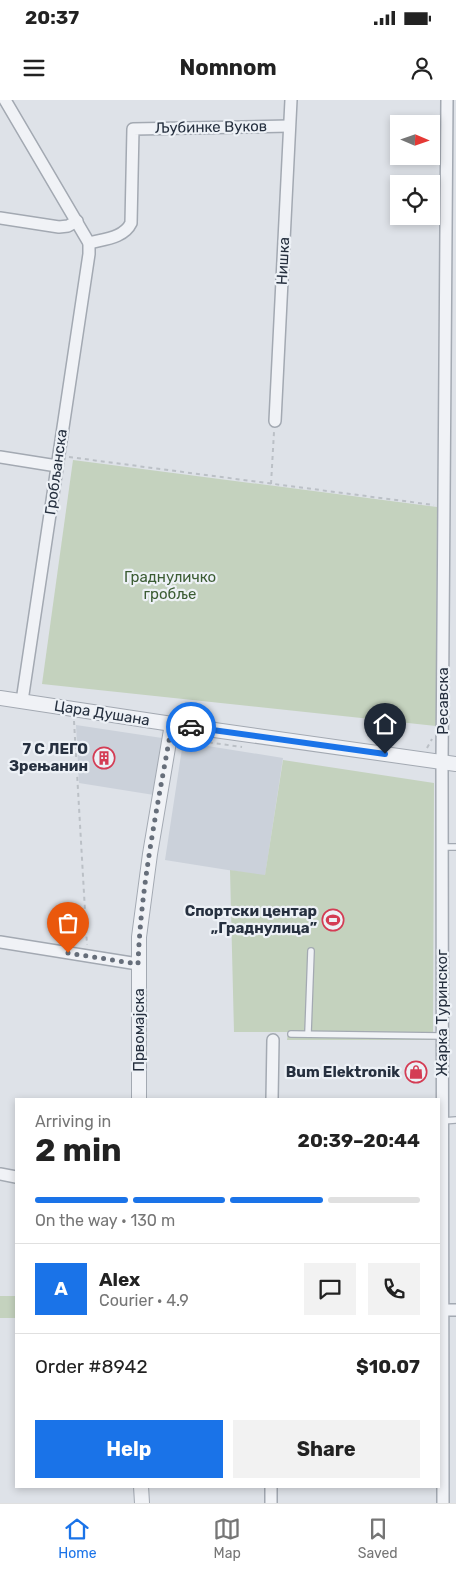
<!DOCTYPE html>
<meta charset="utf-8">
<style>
:root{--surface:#fff;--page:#f2f2f2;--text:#222;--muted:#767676;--line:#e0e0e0;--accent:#1a73e8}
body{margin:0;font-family:Rubik,sans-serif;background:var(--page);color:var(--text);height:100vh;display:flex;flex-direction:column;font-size:19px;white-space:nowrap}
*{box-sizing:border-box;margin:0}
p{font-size:16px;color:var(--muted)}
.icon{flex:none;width:28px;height:28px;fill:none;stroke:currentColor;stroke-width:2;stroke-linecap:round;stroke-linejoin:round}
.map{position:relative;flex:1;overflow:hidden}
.details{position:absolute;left:15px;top:998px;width:425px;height:390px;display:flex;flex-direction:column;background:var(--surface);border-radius:0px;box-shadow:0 2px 8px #0003}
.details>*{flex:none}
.needle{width:32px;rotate:92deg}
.controls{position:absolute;left:390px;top:15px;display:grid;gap:10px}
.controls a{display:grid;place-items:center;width:50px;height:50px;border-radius:0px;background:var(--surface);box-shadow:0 2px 8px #0003;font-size:25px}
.pin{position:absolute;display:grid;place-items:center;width:42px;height:42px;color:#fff;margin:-51px -21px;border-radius:50% 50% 50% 0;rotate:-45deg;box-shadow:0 0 5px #0007}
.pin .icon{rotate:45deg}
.courier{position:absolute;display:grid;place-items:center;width:50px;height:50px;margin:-25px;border:4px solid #1a73e8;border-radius:50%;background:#fff;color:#222;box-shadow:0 1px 6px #0007}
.overview em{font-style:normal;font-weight:700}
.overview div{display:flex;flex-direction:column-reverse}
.overview{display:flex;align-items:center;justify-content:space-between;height:85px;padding:0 20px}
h1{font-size:32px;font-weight:700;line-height:38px}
.bar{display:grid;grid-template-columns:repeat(4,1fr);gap:8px 5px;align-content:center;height:60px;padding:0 20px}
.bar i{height:6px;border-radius:4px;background:var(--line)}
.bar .on{background:var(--accent)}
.bar p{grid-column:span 4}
.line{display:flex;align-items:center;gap:12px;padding:0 20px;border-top:1px solid var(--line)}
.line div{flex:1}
.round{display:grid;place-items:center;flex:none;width:52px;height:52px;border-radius:0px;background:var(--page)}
.action{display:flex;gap:10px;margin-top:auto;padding:10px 20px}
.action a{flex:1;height:58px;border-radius:0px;background:var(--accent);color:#fff;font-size:20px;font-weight:700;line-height:58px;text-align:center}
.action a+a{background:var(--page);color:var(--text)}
.status{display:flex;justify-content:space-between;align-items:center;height:35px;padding:0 25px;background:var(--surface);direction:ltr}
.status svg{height:14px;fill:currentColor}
header{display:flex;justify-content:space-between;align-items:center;height:65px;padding:0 20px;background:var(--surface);font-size:22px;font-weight:700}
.menu{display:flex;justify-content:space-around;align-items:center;height:70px;border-top:1px solid var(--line);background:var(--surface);font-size:14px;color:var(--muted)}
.menu a{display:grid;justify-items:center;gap:2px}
.menu .on{color:var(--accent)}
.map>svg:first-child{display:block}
.built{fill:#cbd1da}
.green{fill:#c4d2be}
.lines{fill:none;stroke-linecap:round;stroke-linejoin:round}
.service-casing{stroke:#a3a9b2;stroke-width:8}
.minor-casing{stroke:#a3a9b2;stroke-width:14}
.tertiary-casing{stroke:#a3a9b2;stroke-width:16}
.path{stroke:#bbc0c6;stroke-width:2;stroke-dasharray:4 4;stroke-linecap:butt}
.service{stroke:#f0f2f6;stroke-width:5.5}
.minor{stroke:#f0f2f6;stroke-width:11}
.tertiary{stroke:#f0f2f6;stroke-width:14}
.done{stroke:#666e7a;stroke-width:5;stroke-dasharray:0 9}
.route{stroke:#1a73e8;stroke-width:6}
.labels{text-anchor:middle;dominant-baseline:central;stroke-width:4.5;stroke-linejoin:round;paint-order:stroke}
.street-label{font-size:15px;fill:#26303f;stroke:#edf1f6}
.park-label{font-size:15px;fill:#3b5c33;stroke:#edf1f6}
.poi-label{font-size:15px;font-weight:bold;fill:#26303f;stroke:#edf1f6;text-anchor:end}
</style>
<div class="status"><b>20:37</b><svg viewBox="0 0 49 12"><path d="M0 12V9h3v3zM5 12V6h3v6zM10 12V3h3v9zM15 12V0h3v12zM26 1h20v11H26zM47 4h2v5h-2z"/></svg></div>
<header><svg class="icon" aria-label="menu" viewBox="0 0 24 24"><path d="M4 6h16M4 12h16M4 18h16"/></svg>Nomnom<svg class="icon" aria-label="person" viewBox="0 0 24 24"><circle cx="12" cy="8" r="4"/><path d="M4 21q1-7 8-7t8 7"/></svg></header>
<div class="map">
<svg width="456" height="1403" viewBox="0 0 456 1403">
<rect width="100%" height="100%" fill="#dee2e8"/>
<g class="built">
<path d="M76 625 162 638 154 695 79 683Z"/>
<path d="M183 642 283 658 265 776 165 760Z"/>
</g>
<g class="green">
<path d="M73 360 437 407 436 626 42 584Z"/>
<path d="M283 660 434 683 433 940H287L288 932H234L230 770 265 775Z"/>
<rect x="0" y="1196" width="16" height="22"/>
</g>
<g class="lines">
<g class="service-casing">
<g id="service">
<path d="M442 747H456"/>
<path d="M308 933 311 851"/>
<path d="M291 934 442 936"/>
<path d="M442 1021 456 1020"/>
</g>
</g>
<g class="minor-casing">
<g id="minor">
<path d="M5 0 89 143V154L22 601"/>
<path d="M0 118 59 127 68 126 77 121"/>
<path d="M89 143C104 139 124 138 131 123L133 29 289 26"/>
<path d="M275 321 291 0"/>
<path d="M0 357 57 366"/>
<path d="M0 842 138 864"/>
<path d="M272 999 273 940"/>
<path d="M0 1074 16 1077"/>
<path d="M439 1210H456"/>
<path d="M271 1403V1386"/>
<path d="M443 1403 442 662 447 0"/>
</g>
</g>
<g class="tertiary-casing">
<g id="tertiary">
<path d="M0 598 172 624 456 664"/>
<path d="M139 999V837L150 754 172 624"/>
<path d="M141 1386 142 1403"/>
</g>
</g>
<g class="path">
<path d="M69 357 434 405"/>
<path d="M271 384 274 332"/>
<path d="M74 621 87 845"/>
<path d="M185 639 242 647"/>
<path d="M427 648 432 639"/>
</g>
<use href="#service" class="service"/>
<use href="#minor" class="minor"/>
<use href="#tertiary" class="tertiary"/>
</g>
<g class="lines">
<path class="done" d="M68 853 138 864C141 783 158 704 172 624L191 627"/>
<path class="route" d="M191 627 385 654"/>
</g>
<defs>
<g id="building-ring" transform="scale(1.125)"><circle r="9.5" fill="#edf1f6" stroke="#d43c54" stroke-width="1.5"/><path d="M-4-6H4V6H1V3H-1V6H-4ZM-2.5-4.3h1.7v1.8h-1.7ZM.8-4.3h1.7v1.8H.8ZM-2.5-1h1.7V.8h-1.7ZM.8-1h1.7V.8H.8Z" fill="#d43c54"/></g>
<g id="stadium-ring" transform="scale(1.125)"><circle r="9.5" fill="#edf1f6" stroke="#d43c54" stroke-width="1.5"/><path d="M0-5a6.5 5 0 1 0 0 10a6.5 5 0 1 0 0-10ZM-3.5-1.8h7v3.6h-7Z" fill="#d43c54"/></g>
<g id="shop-ring" transform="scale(1.125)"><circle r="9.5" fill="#edf1f6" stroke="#d43c54" stroke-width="1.5"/><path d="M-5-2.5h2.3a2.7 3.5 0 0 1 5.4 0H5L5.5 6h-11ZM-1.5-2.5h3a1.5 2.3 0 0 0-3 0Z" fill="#d43c54"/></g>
</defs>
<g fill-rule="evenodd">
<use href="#building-ring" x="104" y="658"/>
<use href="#stadium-ring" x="333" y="820"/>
<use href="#shop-ring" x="416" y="972"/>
</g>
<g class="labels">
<g class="street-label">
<text transform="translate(211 27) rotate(-1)">Љубинке Вуков</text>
<text transform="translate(283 161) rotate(-87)">Нишка</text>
<text transform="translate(56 372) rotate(-82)">Гробљанска</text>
<text transform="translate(443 601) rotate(-90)">Ресавска</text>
<text transform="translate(102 613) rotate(9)">Цара Душана</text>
<text transform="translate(442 913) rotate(-90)">Жарка Туринског</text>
<text transform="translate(139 930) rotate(-90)">Првомајска</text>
</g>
<g class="park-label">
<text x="170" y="477">Граднуличко<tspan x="170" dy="17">гробље</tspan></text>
</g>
<g class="poi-label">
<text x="88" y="649">7 С ЛЕГО<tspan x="88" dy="17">Зрењанин</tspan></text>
<text x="317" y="811">Спортски центар<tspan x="317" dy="17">„Граднулица”</tspan></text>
<text x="400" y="972">Bum Elektronik</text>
</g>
</g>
</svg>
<div class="controls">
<a><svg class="needle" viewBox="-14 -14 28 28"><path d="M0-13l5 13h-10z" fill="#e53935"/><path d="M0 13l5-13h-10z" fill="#767676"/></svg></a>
<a><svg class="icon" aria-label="locate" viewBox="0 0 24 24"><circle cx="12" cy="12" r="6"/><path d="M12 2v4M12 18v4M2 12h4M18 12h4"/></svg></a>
</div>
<div class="pin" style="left:68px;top:853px;background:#ea580c"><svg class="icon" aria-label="bag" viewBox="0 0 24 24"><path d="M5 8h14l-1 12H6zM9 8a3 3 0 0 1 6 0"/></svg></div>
<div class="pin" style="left:385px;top:654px;background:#1f2937"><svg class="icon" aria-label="home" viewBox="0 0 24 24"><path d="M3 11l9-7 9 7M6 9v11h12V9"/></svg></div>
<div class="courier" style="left:191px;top:627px"><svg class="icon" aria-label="car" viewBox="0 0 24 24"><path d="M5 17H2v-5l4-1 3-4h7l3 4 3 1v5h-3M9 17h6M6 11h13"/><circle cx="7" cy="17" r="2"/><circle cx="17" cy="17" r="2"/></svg></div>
<section class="details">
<div class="overview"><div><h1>2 min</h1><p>Arriving in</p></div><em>20:39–20:44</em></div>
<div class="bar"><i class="on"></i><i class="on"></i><i class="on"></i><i></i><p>On the way · 130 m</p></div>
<div class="line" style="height:90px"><b class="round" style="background:var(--accent);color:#fff">A</b><div><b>Alex</b><p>Courier · 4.9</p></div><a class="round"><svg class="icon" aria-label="chat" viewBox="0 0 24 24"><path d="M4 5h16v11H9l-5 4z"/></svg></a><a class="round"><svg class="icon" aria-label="phone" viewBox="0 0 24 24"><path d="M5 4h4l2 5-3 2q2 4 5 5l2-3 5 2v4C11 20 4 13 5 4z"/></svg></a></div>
<div class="line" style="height:65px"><div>Order #8942</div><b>$10.07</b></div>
<div class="action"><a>Help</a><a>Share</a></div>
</section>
</div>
<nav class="menu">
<a class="on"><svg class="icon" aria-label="home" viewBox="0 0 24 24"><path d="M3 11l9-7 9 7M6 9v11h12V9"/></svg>Home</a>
<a><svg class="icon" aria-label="map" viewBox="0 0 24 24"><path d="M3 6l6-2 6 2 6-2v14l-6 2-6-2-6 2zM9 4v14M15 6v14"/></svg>Map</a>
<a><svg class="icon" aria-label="saved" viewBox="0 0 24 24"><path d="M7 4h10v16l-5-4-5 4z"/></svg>Saved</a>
</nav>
